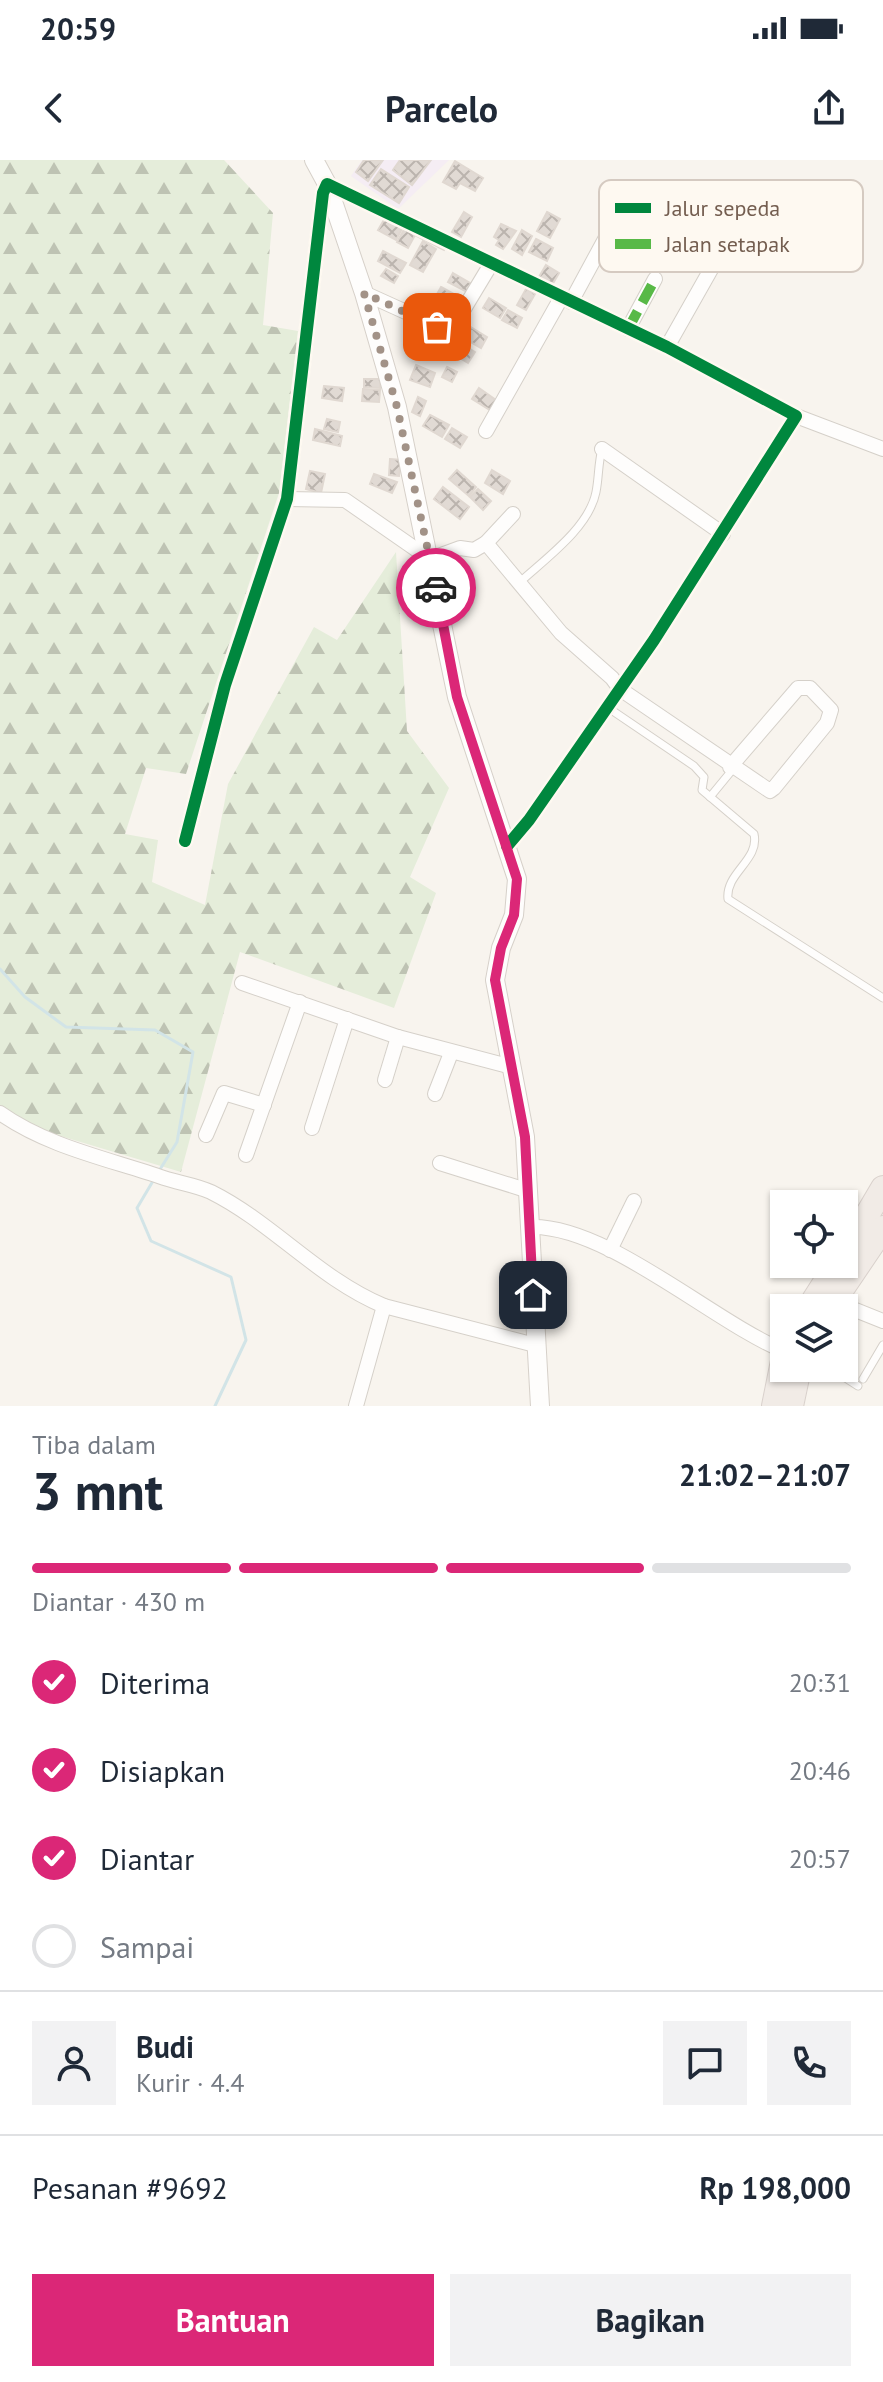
<!DOCTYPE html>
<html lang="id">
<meta charset="utf-8">
<style>
:root{--surface:#fff;--page:#f2f2f3;--text:#1f2937;--muted:#747a83;--line:#e0e1e3;--accent:#db2777}
body{margin:0;font-family:"PT Sans",sans-serif;background:var(--page);color:var(--text);height:100vh;display:flex;flex-direction:column;font-size:30px;white-space:nowrap}
*{box-sizing:border-box;margin:0}
p{font-size:26px;color:var(--muted)}
.icon{flex:none;width:44px;height:44px;fill:none;stroke:currentColor;stroke-width:2;stroke-linecap:round;stroke-linejoin:round}
.map{position:relative;height:1246px;overflow:hidden}
.panel{display:flex;flex-direction:column;background:var(--surface);flex:1}
.panel>*{flex:none}
.fabs{position:absolute;left:770px;top:1030px;display:grid;gap:16px}
.fabs a{display:grid;place-items:center;width:88px;height:88px;border-radius:0px;background:var(--surface);box-shadow:0 2px 6px #0004;font-size:40px}
.pin{position:absolute;display:grid;place-items:center;width:68px;height:68px;color:#fff;margin:-34px;border-radius:16px;box-shadow:0 4px 12px #0006}
.courier{position:absolute;display:grid;place-items:center;width:80px;height:80px;margin:-40px;border:6px solid #db2777;border-radius:50%;background:#fff;color:#222;box-shadow:0 2px 10px #0007}
.summary em{font-style:normal;font-weight:700}
.summary div{display:flex;flex-direction:column-reverse}
.summary{display:flex;align-items:center;justify-content:space-between;height:136px;padding:0 32px}
h1{font-size:52px;font-weight:700;line-height:60px}
.bar{display:grid;grid-template-columns:repeat(4,1fr);gap:12px 8px;align-content:center;height:96px;padding:0 32px}
.bar i{height:10px;border-radius:6px;background:var(--line)}
.bar .active{background:var(--accent)}
.bar p{grid-column:span 4}
.line{display:flex;align-items:center;gap:20px;padding:0 32px;border-top:2px solid var(--line)}
.line div{flex:1}
.round{display:grid;place-items:center;flex:none;width:84px;height:84px;border-radius:0px;background:var(--page)}
ol{padding:0 32px;list-style:none}
li{display:flex;align-items:center;gap:24px;height:88px}
li p{margin-inline-start:auto}
li .icon{padding:8px;border-radius:50%;background:var(--accent);color:#fff;stroke-width:4}
li:last-child{color:var(--muted)}
li i{width:44px;height:44px;border:4px solid var(--line);border-radius:50%}
.action{display:flex;gap:16px;margin-top:auto;padding:16px 32px}
.action a{flex:1;height:92px;border-radius:0px;background:var(--accent);color:#fff;font-size:32px;font-weight:700;line-height:92px;text-align:center}
.action a+a{background:var(--page);color:var(--text)}
.status{display:flex;justify-content:space-between;align-items:center;height:56px;padding:0 40px;background:var(--surface);direction:ltr}
.status svg{height:22px;fill:currentColor}
header{display:flex;justify-content:space-between;align-items:center;height:104px;padding:0 32px;background:var(--surface);font-size:36px;font-weight:700}
.map>svg:first-child{display:block}
.education{fill:#f5edf4}
.forest{fill:url(#forest-firs)}
.lines{fill:none;stroke-linecap:round;stroke-linejoin:round}
.stream{stroke:#d2e4e7;stroke-width:3}
.building{fill:url(#building-cross-hatch);stroke:#e0d8d1;stroke-width:2}
.lane-casing{stroke:#d5d0c9;stroke-width:9}
.street-casing{stroke:#d5d0c9;stroke-width:16}
.secondary-casing{stroke:#d6d0c9;stroke-width:20}
.highway-casing{stroke:#d9d1cc;stroke-width:26}
.lane{stroke:#fefdfc;stroke-width:7}
.street{stroke:#fefdfc;stroke-width:14}
.secondary{stroke:#fefdfc;stroke-width:18}
.highway{stroke:#f1ebe6;stroke-width:24}
.quiet{stroke:#58b947;stroke-width:10;stroke-dasharray:20 10;stroke-linecap:butt}
.cycleway-casing{stroke:#fef9f1;stroke-width:17}
.cycleway{stroke:#00873e;stroke-width:12}
.done{stroke:#a29287;stroke-width:8;stroke-dasharray:0 14.4}
.route{stroke:#db2777;stroke-width:10}
.key{fill:#fef9f1;stroke:#d5cac1;stroke-width:2}
.key-label{font-size:22px;fill:#745e50}
</style>
<div class="status"><b>20:59</b><svg viewBox="0 0 49 12"><path d="M0 12V9h3v3zM5 12V6h3v6zM10 12V3h3v9zM15 12V0h3v12zM26 1h20v11H26zM47 4h2v5h-2z"/></svg></div>
<header><svg class="icon" aria-label="back" viewBox="0 0 24 24"><path d="M15 5l-7 7 7 7"/></svg>Parcelo<svg class="icon" aria-label="share" viewBox="0 0 24 24"><path d="M12 15V3M7 8l5-5 5 5M5 13v7h14v-7"/></svg></header>
<div class="map">
<svg width="883" height="1246" viewBox="0 0 883 1246">
<defs>
<pattern id="forest-firs" width="22" height="20" patternUnits="userSpaceOnUse" patternTransform="scale(2)"><rect width="22" height="20" fill="#e5edda"/><path d="M5 1l3.5 6h-7zM16 11l3.5 6h-7z" fill="#bec3b3"/></pattern>
<pattern id="building-cross-hatch" width="8" height="8" patternUnits="userSpaceOnUse" patternTransform="scale(2)"><rect width="8" height="8" fill="#e1dad4"/><path d="M0 0l8 8M0 8l8-8" fill="none" stroke="#bbb4ae"/></pattern>
</defs>
<rect width="100%" height="100%" fill="#f8f4ee"/>
<path class="education" d="M362 0H449L398 49 351 16Z"/>
<path class="forest" d="M0 0H224L273 53 263 165 298 171 279 333 186 614 146 608 125 674 158 680 152 722 205 745 228 624 314 467 337 480 396 392 407 571 449 628 410 717 436 733 394 848 240 792 181 1012 0 958Z"/>
<g class="lines">
<g class="stream">
<path d="M0 809 25 837 66 867 155 870 193 892 177 982 159 1011"/>
<path d="M153 1021 137 1048 151 1081 231 1117 246 1180 215 1246"/>
</g>
</g>
<g class="building">
<path d="M364 0H383L368 21 356 12Z"/>
<path d="M400 0H431L412 25 393 10Z"/>
<path d="M455 1 483 18 475 31 460 23 456 29 443 22Z"/>
<path d="M381 9 409 27 399 43 370 25Z"/>
<path d="M464 52 472 57 461 77 452 72Z"/>
<path d="M547 52 560 59 550 78 537 71Z"/>
<path d="M385 58 403 67 396 80 378 70Z"/>
<path d="M407 64 447 85 444 90 415 75 408 88 397 82Z"/>
<path d="M501 64 516 71 503 89 496 85 499 80 494 77Z"/>
<path d="M522 70 532 76 522 95 512 89Z"/>
<path d="M536 79 553 88 547 101 529 92Z"/>
<path d="M423 81 436 89 423 112 410 105Z"/>
<path d="M383 91 406 103 400 113 378 101Z"/>
<path d="M546 105 559 113 552 125 539 117Z"/>
<path d="M386 109 398 116 394 123 381 116Z"/>
<path d="M453 113 472 124 467 132 448 122Z"/>
<path d="M441 127 461 138 457 146 441 140 457 150 450 162 434 152 432 155 427 152Z"/>
<path d="M526 129 535 134 526 150 517 145Z"/>
<path d="M489 138 506 148 500 158 483 148Z"/>
<path d="M508 150 522 158 517 168 502 160Z"/>
<path d="M469 166 487 177 481 188 462 177Z"/>
<path d="M457 181 475 192 468 203 450 192Z"/>
<path d="M416 205 435 213 430 227 410 220Z"/>
<path d="M447 207 457 212 452 222 442 217Z"/>
<path d="M364 219H380V228L364 227Z"/>
<path d="M324 226 344 228 342 241 322 238Z"/>
<path d="M479 228 496 240 490 250 472 239Z"/>
<path d="M363 229 380 230 379 242 362 241Z"/>
<path d="M418 237 426 241 420 256 412 252Z"/>
<path d="M430 255 449 265 442 277 423 266Z"/>
<path d="M327 259 340 262 338 272 324 269Z"/>
<path d="M452 268 467 277 460 288 445 279Z"/>
<path d="M315 269 342 276 340 286 313 280Z"/>
<path d="M390 299 401 300 399 316 389 315Z"/>
<path d="M457 310 476 327 469 336 449 319Z"/>
<path d="M492 310 510 321 503 334 485 323Z"/>
<path d="M310 311 325 314 321 333 306 329Z"/>
<path d="M374 314 397 322 392 333 370 324Z"/>
<path d="M443 327 469 347 460 359 434 339Z"/>
<path d="M478 329 491 341 483 350 470 337Z"/>
</g>
<g class="lines">
<g class="lane-casing">
<g id="lane">
<path d="M520 422C545 399 589 368 596 332 599 317 598 304 602 289"/>
<path d="M607 547 694 606 704 617 702 630 754 674C760 700 725 713 728 739L883 838"/>
<path d="M710 637 733 609"/>
<path d="M830 1208 858 1226"/>
<path d="M863 1219 883 1185"/>
</g>
</g>
<g class="street-casing">
<g id="street">
<path d="M364 133 450 172 491 104"/>
<path d="M571 142 610 70"/>
<path d="M628 169 655 119"/>
<path d="M667 187 723 88"/>
<path d="M796 256 883 289"/>
<path d="M486 271 561 138"/>
<path d="M602 289 723 374"/>
<path d="M287 339 345 340 430 399 460 388 474 390 486 383 513 354"/>
<path d="M486 383 561 473 612 518 620 529 770 631 774 628 827 563 831 550 810 528H798L730 607"/>
<path d="M185 681 225 525 287 339 323 33 327 24 667 187 796 256 654 480 529 660 507 686"/>
<path d="M242 823 398 877 512 907"/>
<path d="M385 920 398 877"/>
<path d="M435 934 451 893"/>
<path d="M0 953C48 987 109 999 164 1018 179 1023 196 1025 211 1032 273 1063 319 1119 384 1146L356 1246"/>
<path d="M312 968 347 859"/>
<path d="M206 975 224 933 264 945"/>
<path d="M246 995 300 842"/>
<path d="M440 1003 529 1031"/>
<path d="M532 1067C608 1066 712 1161 784 1191"/>
<path d="M610 1090 634 1041"/>
<path d="M828 1139 883 1161"/>
<path d="M384 1146 535 1185"/>
</g>
</g>
<g class="secondary-casing">
<path id="secondary" d="M314 0 327 24 364 133 397 247 457 537 517 719 514 755 501 788 495 820 525 977 540 1246"/>
</g>
<g class="highway-casing">
<g id="highway">
<path d="M844 1094 883 1028"/>
<path d="M809 1148 837 1104"/>
<path d="M829 1148 883 1068"/>
<path d="M774 1246 784 1196"/>
<path d="M791 1246 799 1208"/>
</g>
</g>
<use href="#lane" class="lane"/>
<use href="#street" class="street"/>
<use href="#secondary" class="secondary"/>
<use href="#highway" class="highway"/>
<path class="quiet" d="M628 169 655 119"/>
<g class="cycleway-casing">
<path id="cycleway" d="M185 681 225 525 287 339 323 33 327 24 667 187 796 256 654 480 529 660 507 686"/>
</g>
<use href="#cycleway" class="cycleway"/>
</g>
<g class="lines">
<path class="done" d="M436 428 397 247 364 133 437 167"/>
<path class="route" d="M436 428 457 537 517 719 514 755 501 788 495 820 525 977 533 1135"/>
</g>
<rect x="599" y="20" width="264" height="92" rx="12" class="key"/>
<rect x="615" y="43" width="36" height="10" fill="#00873e"/>
<rect x="615" y="79" width="36" height="10" fill="#58b947"/>
<g class="key-label">
<text x="665" y="56">Jalur sepeda</text>
<text x="665" y="92">Jalan setapak</text>
</g>
</svg>
<div class="fabs">
<a><svg class="icon" aria-label="locate" viewBox="0 0 24 24"><circle cx="12" cy="12" r="6"/><path d="M12 2v4M12 18v4M2 12h4M18 12h4"/></svg></a>
<a><svg class="icon" aria-label="layers" viewBox="0 0 24 24"><path d="M12 4l9 5-9 5-9-5zM3 14l9 5 9-5"/></svg></a>
</div>
<div class="pin" style="left:437px;top:167px;background:#ea580c"><svg class="icon" aria-label="bag" viewBox="0 0 24 24"><path d="M5 8h14l-1 12H6zM9 8a3 3 0 0 1 6 0"/></svg></div>
<div class="pin" style="left:533px;top:1135px;background:#1f2937"><svg class="icon" aria-label="home" viewBox="0 0 24 24"><path d="M3 11l9-7 9 7M6 9v11h12V9"/></svg></div>
<div class="courier" style="left:436px;top:428px"><svg class="icon" aria-label="car" viewBox="0 0 24 24"><path d="M5 17H2v-5l4-1 3-4h7l3 4 3 1v5h-3M9 17h6M6 11h13"/><circle cx="7" cy="17" r="2"/><circle cx="17" cy="17" r="2"/></svg></div>
</div>
<section class="panel">
<div class="summary"><div><h1>3 mnt</h1><p>Tiba dalam</p></div><em>21:02–21:07</em></div>
<div class="bar"><i class="active"></i><i class="active"></i><i class="active"></i><i></i><p>Diantar · 430 m</p></div>
<ol>
<li><svg class="icon" aria-label="check" viewBox="0 0 24 24"><path d="M5 12l5 5 9-10"/></svg>Diterima<p>20:31</p></li>
<li><svg class="icon" aria-label="check" viewBox="0 0 24 24"><path d="M5 12l5 5 9-10"/></svg>Disiapkan<p>20:46</p></li>
<li><svg class="icon" aria-label="check" viewBox="0 0 24 24"><path d="M5 12l5 5 9-10"/></svg>Diantar<p>20:57</p></li>
<li><i></i>Sampai</li>
</ol>
<div class="line" style="height:144px"><a class="round"><svg class="icon" aria-label="person" viewBox="0 0 24 24"><circle cx="12" cy="8" r="4"/><path d="M4 21q1-7 8-7t8 7"/></svg></a><div><b>Budi</b><p>Kurir · 4.4</p></div><a class="round"><svg class="icon" aria-label="chat" viewBox="0 0 24 24"><path d="M4 5h16v11H9l-5 4z"/></svg></a><a class="round"><svg class="icon" aria-label="phone" viewBox="0 0 24 24"><path d="M5 4h4l2 5-3 2q2 4 5 5l2-3 5 2v4C11 20 4 13 5 4z"/></svg></a></div>
<div class="line" style="height:104px"><div>Pesanan #9692</div><b>Rp 198,000</b></div>
<div class="action"><a>Bantuan</a><a>Bagikan</a></div>
</section>
